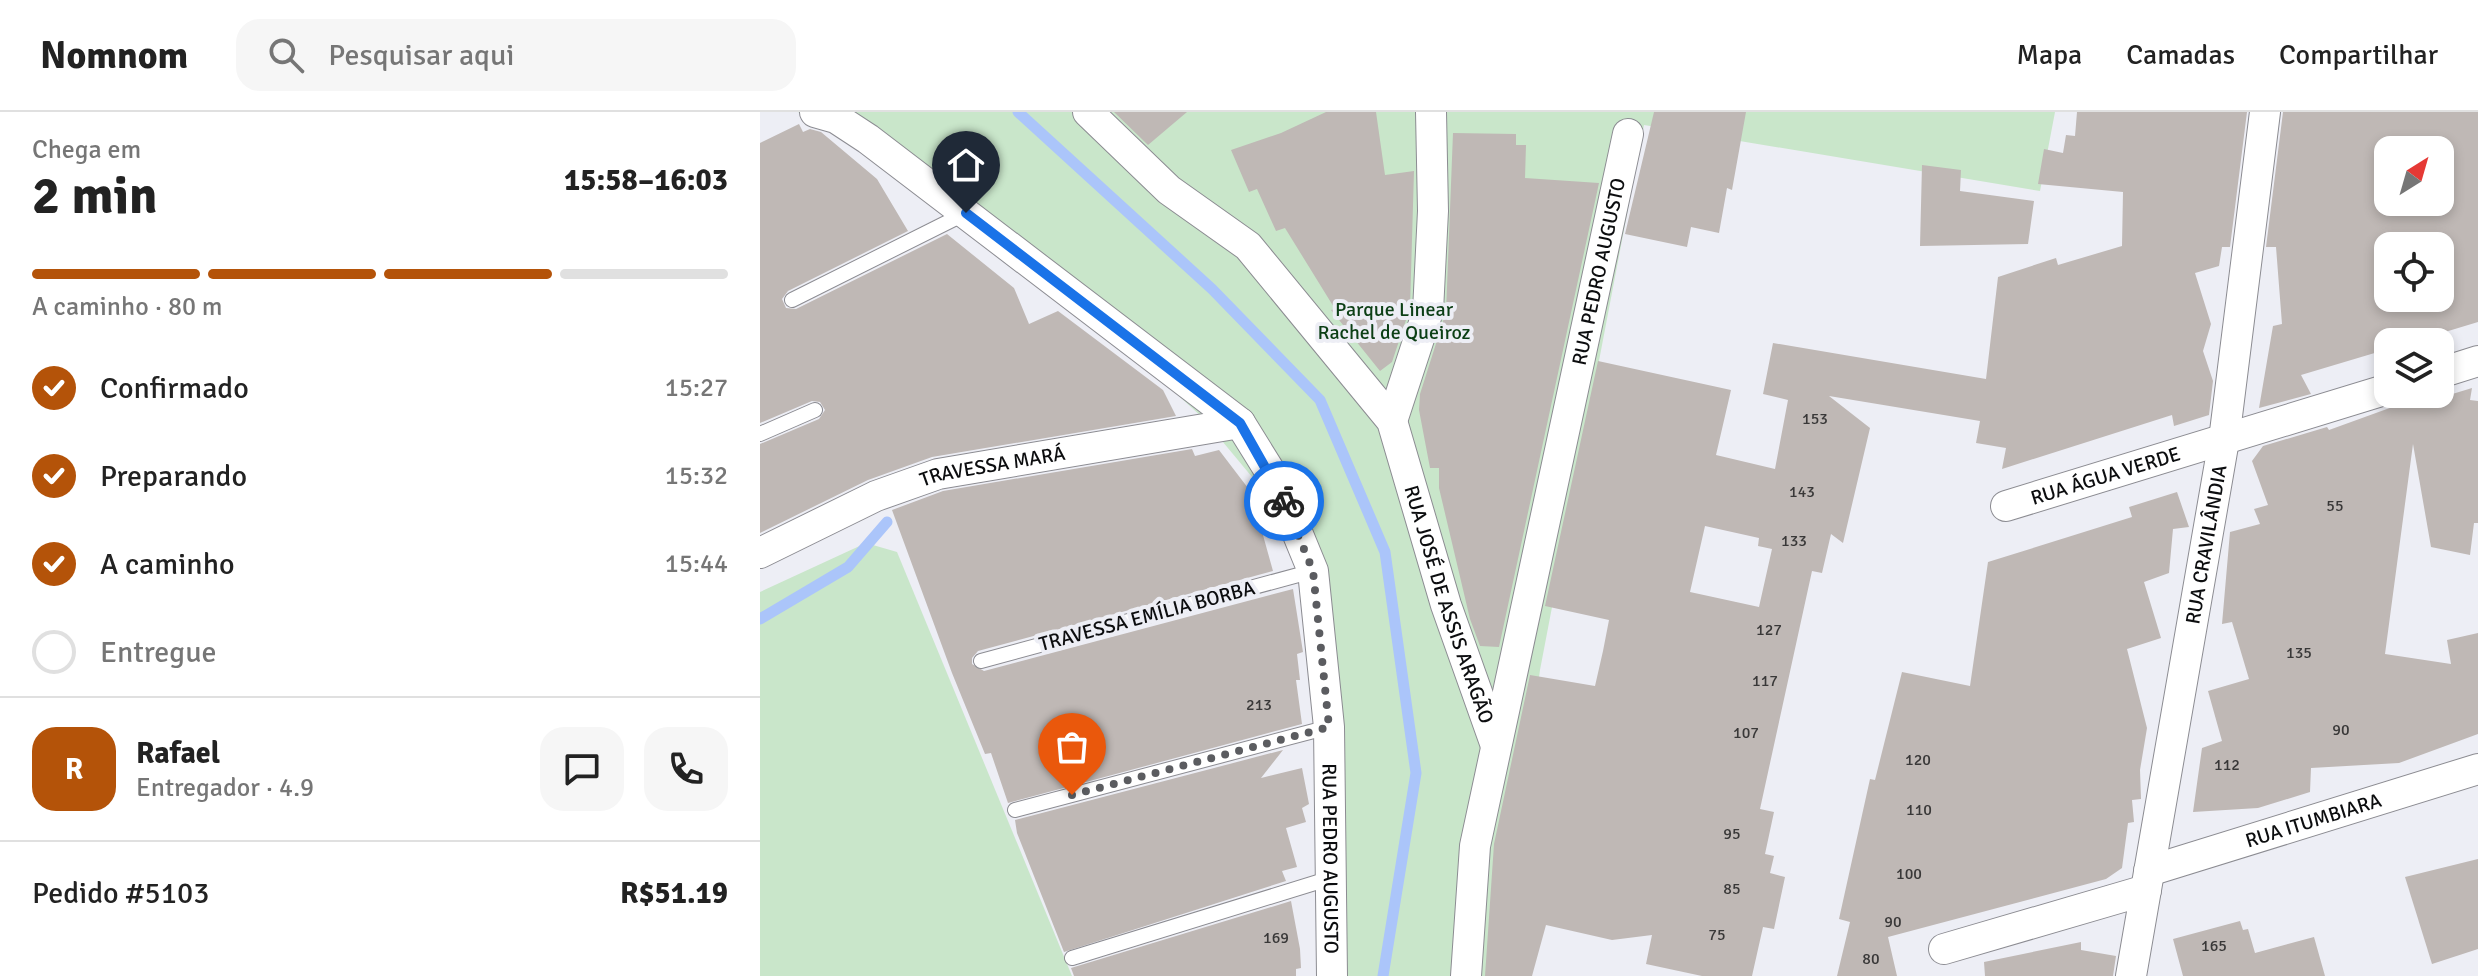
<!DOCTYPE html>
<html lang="pt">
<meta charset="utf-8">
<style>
:root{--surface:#fff;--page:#f6f6f6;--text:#222;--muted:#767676;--line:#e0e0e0;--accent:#b45309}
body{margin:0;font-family:Signika,sans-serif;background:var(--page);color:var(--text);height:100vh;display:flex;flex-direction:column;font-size:30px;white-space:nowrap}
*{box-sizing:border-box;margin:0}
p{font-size:26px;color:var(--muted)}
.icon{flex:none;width:44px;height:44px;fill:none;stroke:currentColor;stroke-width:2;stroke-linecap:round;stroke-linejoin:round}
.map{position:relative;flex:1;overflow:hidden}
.drawer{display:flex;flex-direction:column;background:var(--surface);width:760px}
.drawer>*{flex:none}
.needle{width:52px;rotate:37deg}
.tools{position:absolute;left:1614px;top:24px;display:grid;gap:16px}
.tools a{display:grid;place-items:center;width:80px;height:80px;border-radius:16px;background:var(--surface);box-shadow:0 4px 12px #0003;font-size:40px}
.pin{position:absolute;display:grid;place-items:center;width:68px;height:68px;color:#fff;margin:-82px -34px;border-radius:50% 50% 50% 0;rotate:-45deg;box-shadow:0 0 8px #0007}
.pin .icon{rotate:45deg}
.courier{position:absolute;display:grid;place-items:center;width:80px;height:80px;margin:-40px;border:6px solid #1a73e8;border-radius:50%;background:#fff;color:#222;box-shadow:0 2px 10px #0007}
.head em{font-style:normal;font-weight:800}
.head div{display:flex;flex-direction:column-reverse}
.head{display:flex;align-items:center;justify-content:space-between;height:136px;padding:0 32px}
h1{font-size:52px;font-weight:800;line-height:60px}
.bar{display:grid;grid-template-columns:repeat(4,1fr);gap:12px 8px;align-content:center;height:96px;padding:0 32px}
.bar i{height:10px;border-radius:6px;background:var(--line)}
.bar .current{background:var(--accent)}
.bar p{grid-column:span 4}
.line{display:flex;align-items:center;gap:20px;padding:0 32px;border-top:2px solid var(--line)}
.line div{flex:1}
.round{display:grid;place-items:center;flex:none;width:84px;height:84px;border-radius:24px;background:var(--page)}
ol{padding:0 32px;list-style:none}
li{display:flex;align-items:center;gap:24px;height:88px}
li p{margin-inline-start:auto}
li .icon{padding:8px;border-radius:50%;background:var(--accent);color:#fff;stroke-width:4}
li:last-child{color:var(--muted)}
li i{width:44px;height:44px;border:4px solid var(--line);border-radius:50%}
header{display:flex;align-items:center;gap:48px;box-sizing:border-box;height:112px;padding:0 40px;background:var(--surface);border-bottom:2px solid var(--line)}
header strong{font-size:38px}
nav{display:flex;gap:44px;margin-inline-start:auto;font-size:28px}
.search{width:560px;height:72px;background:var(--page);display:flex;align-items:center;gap:20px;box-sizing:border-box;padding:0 28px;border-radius:24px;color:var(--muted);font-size:30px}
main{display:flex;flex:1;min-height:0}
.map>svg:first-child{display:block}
.green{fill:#c9e6ca}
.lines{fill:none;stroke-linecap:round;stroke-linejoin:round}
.stream{stroke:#abc5fa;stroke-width:11}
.building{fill:#bfb8b5;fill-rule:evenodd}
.lane-casing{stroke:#8c8c92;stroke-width:16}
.street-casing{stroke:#8c8c92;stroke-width:32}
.lane{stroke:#fff;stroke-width:14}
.street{stroke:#fff;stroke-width:30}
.done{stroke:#5b5c60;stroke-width:8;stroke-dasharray:0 14.4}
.route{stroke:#1a73e8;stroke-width:10}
.labels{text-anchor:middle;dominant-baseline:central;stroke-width:8;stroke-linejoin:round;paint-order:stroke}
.number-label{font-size:16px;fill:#393838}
.street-label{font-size:20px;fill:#0c0d0f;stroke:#edeef5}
.park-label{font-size:20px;fill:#0c3f15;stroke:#edeef5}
</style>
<header>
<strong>Nomnom</strong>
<div class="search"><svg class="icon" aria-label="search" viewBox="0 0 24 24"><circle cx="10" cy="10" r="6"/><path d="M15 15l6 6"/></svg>Pesquisar aqui</div>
<nav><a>Mapa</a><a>Camadas</a><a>Compartilhar</a></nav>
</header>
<main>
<section class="drawer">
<div class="head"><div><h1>2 min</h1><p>Chega em</p></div><em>15:58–16:03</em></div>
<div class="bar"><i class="current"></i><i class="current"></i><i class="current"></i><i></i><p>A caminho · 80 m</p></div>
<ol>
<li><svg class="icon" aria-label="check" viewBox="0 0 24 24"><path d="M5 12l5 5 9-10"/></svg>Confirmado<p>15:27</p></li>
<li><svg class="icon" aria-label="check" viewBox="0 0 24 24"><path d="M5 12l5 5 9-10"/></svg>Preparando<p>15:32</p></li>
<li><svg class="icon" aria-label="check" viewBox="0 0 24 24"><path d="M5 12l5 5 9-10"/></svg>A caminho<p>15:44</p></li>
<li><i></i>Entregue</li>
</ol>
<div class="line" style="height:144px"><b class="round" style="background:var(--accent);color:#fff">R</b><div><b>Rafael</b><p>Entregador · 4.9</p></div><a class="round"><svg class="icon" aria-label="chat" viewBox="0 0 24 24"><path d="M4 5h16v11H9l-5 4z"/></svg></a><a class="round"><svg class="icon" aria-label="phone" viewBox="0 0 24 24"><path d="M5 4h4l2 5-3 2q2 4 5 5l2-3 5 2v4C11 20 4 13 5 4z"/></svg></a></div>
<div class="line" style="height:104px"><div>Pedido #5103</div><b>R$51.19</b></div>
</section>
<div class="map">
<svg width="1718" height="864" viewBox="0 0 1718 864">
<rect width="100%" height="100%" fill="#edeef5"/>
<g class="green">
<path d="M38 0H1295L1280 79 884 13 780 558 737 864H559L555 523 529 432 497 371 443 306 386 254 84 28Z"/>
<path d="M106 431 137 440 312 864H0V480Z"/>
</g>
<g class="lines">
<g class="stream">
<path d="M258 0 452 177 560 288 625 440 656 661 623 864"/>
<path d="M0 507 88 455 127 410"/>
</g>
</g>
<g class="building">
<path d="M354 0H427L388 33Z"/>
<path d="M566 0H616L625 63 654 59 650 196 632 250 620 259 571 198 575 197 525 116 516 119 497 77 489 80 471 38 521 21Z"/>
<path d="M894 0H986L972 78 967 76 959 121 931 115 927 135 865 122Z"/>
<path d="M1317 0H1487L1470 135H1462L1459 154 1435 161 1451 212 1443 239 1453 269 1449 303 1414 314 1412 303 1242 357 1246 336 1216 331 1220 309 1069 284 1110 316 1083 431 1071 422 1062 461 1052 459 1000 697 1014 700 1005 742 1014 744 1010 761 1025 765 1014 817 1003 815 992 864H942L886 852 892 823 852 828 786 813 772 864H725L734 732 770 563 835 574 843 539 849 508 785 494 838 249 971 278 956 343 1015 357 1028 288 1003 282 1013 231 1226 267 1238 165 1296 146 1298 153 1362 134 1363 80 1278 72 1284 37 1303 41 1306 23 1315 24ZM945 414 999 426 998 434 1012 437 999 495 930 480Z"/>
<path d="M1523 0H1718V210L1652 230H1628V237L1541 263 1551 282 1499 296 1513 214 1522 212 1516 135H1506ZM1628 38H1680V90H1628ZM1628 134H1680V186H1628Z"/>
<path d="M39 12 43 20 50 17 61 20 117 67 148 119 28 179 22 187 26 196 36 197 187 122 254 176 269 212 298 199 403 278 416 304 172 345 108 368 0 421V332L59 307 65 298 60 290 52 289 0 311V31Z"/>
<path d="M693 21 756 22V33H766L765 66 839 71 739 535 720 534 710 507 679 376V356H670L659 298 660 282 686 200Z"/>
<path d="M1162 53 1201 58 1200 79 1274 89 1268 132 1160 134Z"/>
<path d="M1712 276 1710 288 1718 289V411H1714L1710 443 1671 435 1653 332 1625 542 1691 552 1687 528 1718 521V622L1639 651 1551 656 1550 680 1498 696 1433 700 1442 636 1462 629 1448 579 1489 567 1472 510 1462 512 1470 420 1500 412 1494 397 1508 393 1492 349 1503 334 1567 315 1569 318 1660 285 1663 291Z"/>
<path d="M432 337 435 344 459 338 491 380 513 459 218 539 212 546V552L224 559 533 477 543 540 537 542 540 568H536L542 612 248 691 231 641 225 642 192 561 132 398 183 379Z"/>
<path d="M1417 380 1429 415 1413 417 1409 461 1384 470 1401 526 1367 537 1387 616 1380 658 1381 687 1372 688 1374 710 1368 711 1362 756 1346 767 1128 825 1137 864H1077L1090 810 1079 807 1110 667 1115 668 1142 560 1210 574 1228 450 1372 405 1369 395Z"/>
<path d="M523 638 501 666 542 656 549 692 542 696 546 710 526 716 537 755 522 759 526 769 304 840 257 721 255 708Z"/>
<path d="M1718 747V837L1672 852 1645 765Z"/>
<path d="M531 789 540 837 541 856 536 857V864H314L311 856Z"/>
<path d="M1480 809 1483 818 1488 817 1495 841 1554 825 1565 864H1423L1413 827Z"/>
<path d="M1321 830V838L1356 844 1353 864H1225L1224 850Z"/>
</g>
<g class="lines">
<g class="lane-casing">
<g id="lane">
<path d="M32 188 206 101"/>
<path d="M0 322 55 298"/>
<path d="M221 549 553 459"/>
<path d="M255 698 569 615"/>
<path d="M312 846 571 766"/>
</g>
</g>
<g class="street-casing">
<g id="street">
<path id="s1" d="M55 0 76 6 108 27 480 311 516 369 553 459 569 615 572 864"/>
<path id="s2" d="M328 0 409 78 488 134 632 309 686 493 735 631"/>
<path d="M1680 261 1718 249"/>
<path d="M632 309 668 199 673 99 671 0"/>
<path id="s3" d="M1246 394 1628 277"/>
<path id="s4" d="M0 441 116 384 178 362 480 311"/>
<path id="s5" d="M1389 759 1718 657"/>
<path d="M1184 837 1386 778"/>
<path id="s6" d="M706 864 715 734 868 22"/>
<path id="s7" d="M1371 864 1464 328 1505 0"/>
</g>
</g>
<use href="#lane" class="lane"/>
<use href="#street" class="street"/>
</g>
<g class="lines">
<path class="done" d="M312 683 569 615 553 459 524 389"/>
<path class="route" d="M206 101 480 311 524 389"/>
</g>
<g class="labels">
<g class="number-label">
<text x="1055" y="307">153</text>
<text x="1042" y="380">143</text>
<text x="1575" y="394">55</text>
<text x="1034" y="429">133</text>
<text x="1009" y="518">127</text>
<text x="1539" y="541">135</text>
<text x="1005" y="569">117</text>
<text x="499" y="593">213</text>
<text x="1581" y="618">90</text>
<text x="986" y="621">107</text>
<text x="1158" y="648">120</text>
<text x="1467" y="653">112</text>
<text x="1159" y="698">110</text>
<text x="972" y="722">95</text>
<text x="1149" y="762">100</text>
<text x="972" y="777">85</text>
<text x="1133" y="810">90</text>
<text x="957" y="823">75</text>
<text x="516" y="826">169</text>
<text x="1454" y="834">165</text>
<text x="1111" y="847">80</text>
</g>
<g class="street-label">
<text stroke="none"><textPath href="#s6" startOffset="718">RUA PEDRO AUGUSTO</textPath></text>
<text stroke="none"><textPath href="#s4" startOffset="250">TRAVESSA MARÁ</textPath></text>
<text stroke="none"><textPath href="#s3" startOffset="104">RUA ÁGUA VERDE</textPath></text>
<text stroke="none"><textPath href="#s7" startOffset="438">RUA CRAVILÂNDIA</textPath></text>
<text stroke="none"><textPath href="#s2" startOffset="628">RUA JOSÉ DE ASSIS ARAGÃO</textPath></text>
<text transform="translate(387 504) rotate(-15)">TRAVESSA EMÍLIA BORBA</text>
<text stroke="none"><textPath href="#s5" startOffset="172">RUA ITUMBIARA</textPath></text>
<text stroke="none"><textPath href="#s1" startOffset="982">RUA PEDRO AUGUSTO</textPath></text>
</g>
<g class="park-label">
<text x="634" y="197">Parque Linear<tspan x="634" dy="23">Rachel de Queiroz</tspan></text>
</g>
</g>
</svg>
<div class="tools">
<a><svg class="needle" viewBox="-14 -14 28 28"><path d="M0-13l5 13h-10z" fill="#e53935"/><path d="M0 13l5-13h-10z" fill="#767676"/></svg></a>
<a><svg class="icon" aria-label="locate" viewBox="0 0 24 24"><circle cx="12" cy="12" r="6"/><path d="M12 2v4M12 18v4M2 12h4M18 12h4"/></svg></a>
<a><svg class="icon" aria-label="layers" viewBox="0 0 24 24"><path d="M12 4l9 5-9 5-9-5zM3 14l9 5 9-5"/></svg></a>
</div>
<div class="pin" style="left:312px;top:683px;background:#ea580c"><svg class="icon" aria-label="bag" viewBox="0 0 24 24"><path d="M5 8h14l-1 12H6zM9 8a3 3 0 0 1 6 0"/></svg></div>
<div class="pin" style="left:206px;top:101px;background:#1f2937"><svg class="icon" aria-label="home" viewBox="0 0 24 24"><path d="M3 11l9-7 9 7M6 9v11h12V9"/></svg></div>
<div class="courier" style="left:524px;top:389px"><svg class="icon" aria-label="bike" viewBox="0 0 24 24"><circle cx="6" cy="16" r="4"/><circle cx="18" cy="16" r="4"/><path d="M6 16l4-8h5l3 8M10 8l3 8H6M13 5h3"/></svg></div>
</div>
</main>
